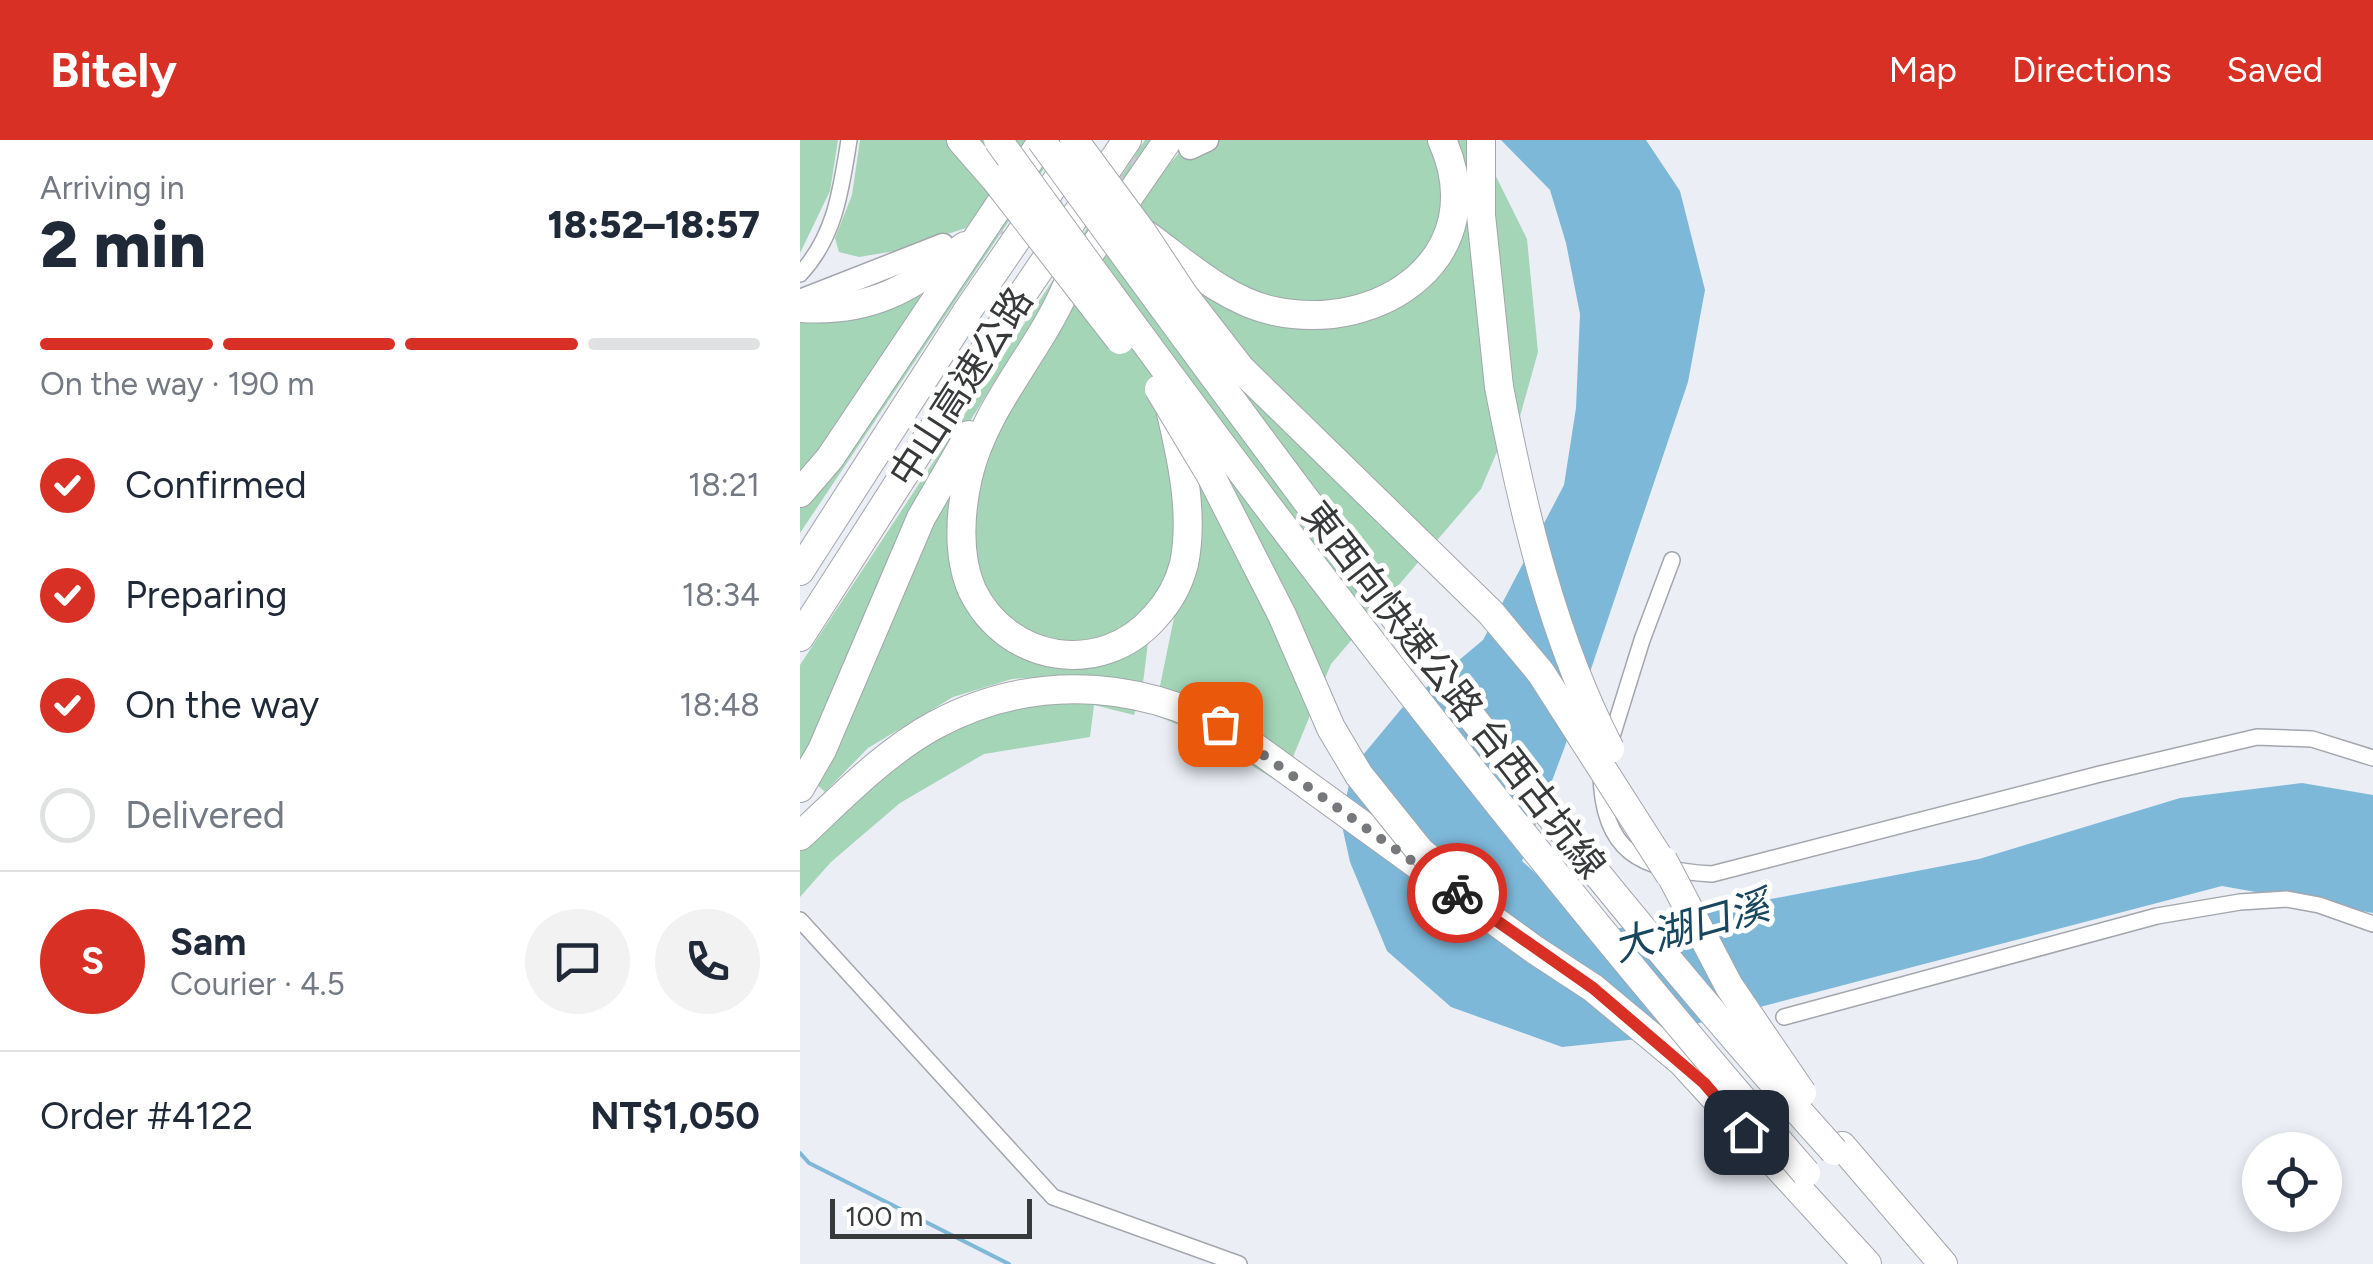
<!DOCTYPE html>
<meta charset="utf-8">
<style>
:root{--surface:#fff;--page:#f2f2f3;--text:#1f2937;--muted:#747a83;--line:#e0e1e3;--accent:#d93025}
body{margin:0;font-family:Figtree,"Noto Sans TC",sans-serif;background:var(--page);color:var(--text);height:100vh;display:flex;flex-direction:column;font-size:38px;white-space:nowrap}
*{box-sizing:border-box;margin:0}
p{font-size:32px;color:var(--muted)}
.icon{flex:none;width:55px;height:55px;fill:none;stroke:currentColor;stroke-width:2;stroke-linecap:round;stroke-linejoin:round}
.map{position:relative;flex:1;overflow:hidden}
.drawer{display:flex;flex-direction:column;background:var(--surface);width:800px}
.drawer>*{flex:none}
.controls{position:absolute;left:1442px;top:992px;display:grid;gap:20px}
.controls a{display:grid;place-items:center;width:100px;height:100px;border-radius:50%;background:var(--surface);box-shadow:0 5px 15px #0003;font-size:50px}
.scale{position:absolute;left:30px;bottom:25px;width:202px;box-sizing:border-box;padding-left:10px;border:5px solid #37393b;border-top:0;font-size:28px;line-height:35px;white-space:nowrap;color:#37393b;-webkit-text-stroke:8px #fff;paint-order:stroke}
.pin{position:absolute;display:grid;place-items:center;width:85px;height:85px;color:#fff;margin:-42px;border-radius:20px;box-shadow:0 5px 15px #0006}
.courier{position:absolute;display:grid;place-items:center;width:100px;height:100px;margin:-50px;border:8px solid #d93025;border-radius:50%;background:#fff;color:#222;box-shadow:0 2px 12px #0007}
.summary em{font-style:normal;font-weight:800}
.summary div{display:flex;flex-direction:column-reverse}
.summary{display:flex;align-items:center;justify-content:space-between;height:170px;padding:0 40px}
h1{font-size:65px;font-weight:800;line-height:75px}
.bar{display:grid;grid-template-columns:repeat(4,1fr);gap:15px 10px;align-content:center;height:120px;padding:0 40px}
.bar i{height:12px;border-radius:8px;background:var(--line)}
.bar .on{background:var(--accent)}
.bar p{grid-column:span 4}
.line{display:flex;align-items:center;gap:25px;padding:0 40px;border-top:2px solid var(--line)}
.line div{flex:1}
.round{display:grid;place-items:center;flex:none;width:105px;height:105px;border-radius:52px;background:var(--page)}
ol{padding:0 40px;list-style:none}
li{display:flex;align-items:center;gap:30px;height:110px}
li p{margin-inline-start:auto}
li .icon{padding:10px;border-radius:50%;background:var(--accent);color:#fff;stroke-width:4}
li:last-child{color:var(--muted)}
li i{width:55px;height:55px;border:5px solid var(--line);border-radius:50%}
header{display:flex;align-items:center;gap:60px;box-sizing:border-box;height:140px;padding:0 50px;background:var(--accent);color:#fff}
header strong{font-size:48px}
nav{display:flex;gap:55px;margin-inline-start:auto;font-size:35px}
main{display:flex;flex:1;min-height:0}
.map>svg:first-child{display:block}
.green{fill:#a4d5b6}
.water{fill:#7db8d9}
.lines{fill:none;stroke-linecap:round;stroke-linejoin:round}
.stream{stroke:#7db8d9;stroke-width:4}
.secondary-tunnel{stroke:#c7cad0;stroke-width:22;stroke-dasharray:22 11;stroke-linecap:butt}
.street-casing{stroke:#a3a6ad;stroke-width:18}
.secondary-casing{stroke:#a3a6ad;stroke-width:25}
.highway-casing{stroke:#a3a6ad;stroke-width:30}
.street{stroke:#fff;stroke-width:15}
.secondary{stroke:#fff;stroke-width:22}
.highway{stroke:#fff;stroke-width:28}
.highway-bridge-casing{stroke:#a3a6ad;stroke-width:30;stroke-linecap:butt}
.highway-bridge{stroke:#fff;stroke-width:28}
.done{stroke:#76787c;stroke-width:10;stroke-dasharray:0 18}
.route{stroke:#d93025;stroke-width:12}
.labels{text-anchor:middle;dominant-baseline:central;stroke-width:10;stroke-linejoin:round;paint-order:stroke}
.street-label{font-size:38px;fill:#37393b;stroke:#fff}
.water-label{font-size:40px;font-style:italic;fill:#17465e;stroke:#fff}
</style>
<header>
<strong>Bitely</strong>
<nav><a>Map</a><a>Directions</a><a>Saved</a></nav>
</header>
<main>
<section class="drawer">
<div class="summary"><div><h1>2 min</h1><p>Arriving in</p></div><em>18:52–18:57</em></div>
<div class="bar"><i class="on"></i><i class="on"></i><i class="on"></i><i></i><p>On the way · 190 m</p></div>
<ol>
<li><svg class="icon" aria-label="check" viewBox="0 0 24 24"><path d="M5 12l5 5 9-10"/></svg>Confirmed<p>18:21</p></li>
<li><svg class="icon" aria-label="check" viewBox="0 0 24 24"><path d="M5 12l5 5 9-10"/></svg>Preparing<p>18:34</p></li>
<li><svg class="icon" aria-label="check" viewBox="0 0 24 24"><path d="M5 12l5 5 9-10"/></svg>On the way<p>18:48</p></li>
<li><i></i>Delivered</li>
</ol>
<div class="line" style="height:180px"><b class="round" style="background:var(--accent);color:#fff">S</b><div><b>Sam</b><p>Courier · 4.5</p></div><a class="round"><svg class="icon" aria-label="chat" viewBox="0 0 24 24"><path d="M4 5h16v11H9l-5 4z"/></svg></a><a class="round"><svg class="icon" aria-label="phone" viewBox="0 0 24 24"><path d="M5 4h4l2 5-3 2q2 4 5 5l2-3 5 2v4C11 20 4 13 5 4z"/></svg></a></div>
<div class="line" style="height:130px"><div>Order #4122</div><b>NT$1,050</b></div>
</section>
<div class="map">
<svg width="1573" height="1124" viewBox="0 0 1573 1124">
<rect width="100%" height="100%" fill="#ebeef5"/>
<g class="green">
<path d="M0 0H38L30 51 0 113Z"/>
<path d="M60 0H228L166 88 95 111 59 117 39 112 35 98 52 55Z"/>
<path d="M252 0H263L0 393V367L46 310Z"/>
<path d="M345 0H354L255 145 127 350 0 632V525Z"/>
<path d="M391 0H630L636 8 647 0H678L727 99 738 212 717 287 706 245 687 76 674 75 699 307 681 349 531 524 482 644 397 592 354 575 376 468 353 462 343 543 334 575 294 565 290 597 184 614 100 663 31 722 0 757V693C64 631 120 577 210 556 227 552 247 554 264 553L265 535 212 539 153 557 68 608 25 652 13 641 132 371 162 316C152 410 147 487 252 522L258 502C220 497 191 480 179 443 166 406 167 361 178 323 191 282 217 246 240 210 285 137 332 63 391 0Z"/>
<path d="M125 121 120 157 34 293 0 331V162Z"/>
</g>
<path class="water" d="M701 0H846L880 51 905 150 888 242 765 606 722 721 800 792 1179 719 1380 658 1502 643 1573 655V773L1422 746 838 899 762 907 651 867 587 811 550 722 541 681 553 627 602 568 683 500 764 345 776 268 780 174 766 103 750 50Z"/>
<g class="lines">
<path class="stream" d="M0 1013 9 1023 209 1124"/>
<path class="secondary-tunnel" d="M179 91 358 20"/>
<g class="street-casing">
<g id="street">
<path d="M0 134C35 97 41 50 49 0"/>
<path d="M809 606 842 500 872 420"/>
<path d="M801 633C802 712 840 730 912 734L1300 634 1457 597 1512 599 1573 618"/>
<path d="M0 780 253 1057 439 1124"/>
<path d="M984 877 1357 776 1440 762 1487 759 1519 765 1573 784"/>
</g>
</g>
<g class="secondary-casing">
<g id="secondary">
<path d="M390 8 407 0"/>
<path d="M0 161 143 105"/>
</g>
</g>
<g class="highway-casing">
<g id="highway">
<path d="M161 0 195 39"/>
<path d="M681 0V75L699 247"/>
<path d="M344 93C383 121 425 161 474 171 581 194 694 116 642 0"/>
<path d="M272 139 368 0"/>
<path d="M266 148C238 213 184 267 168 337 160 372 157 416 172 450 207 523 302 538 355 477 369 462 379 443 384 424 394 375 382 320 371 273"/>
<path d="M0 168C70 173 112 148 165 106"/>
<path d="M0 353 30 318 243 0"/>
<path d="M0 431 166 173 275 14"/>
<path d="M0 497 169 233 327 0"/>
<path d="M0 648 22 610 121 378 169 295"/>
<path d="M0 696C41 658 85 612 135 585 239 529 356 541 452 605L735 810 793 848 882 922 1067 1124"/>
<path d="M1042 1006 1143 1124"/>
</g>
</g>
<use href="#street" class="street"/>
<use href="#secondary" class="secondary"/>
<use href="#highway" class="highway"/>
<g class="highway-bridge-casing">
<g id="highway-bridge">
<path d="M198 0C453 355 719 703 1006 1033"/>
<path d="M241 0C493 347 747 692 1034 1011"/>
<path d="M274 0 342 92 383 154 441 229 691 473 741 533 870 735"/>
<path d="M195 39 320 200"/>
<path d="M699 247C723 370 752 497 810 609"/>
<path d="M359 249 410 334 482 475 531 588 559 635 620 711 660 744 691 777"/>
<path d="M863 720 929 846 1002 953"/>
</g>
</g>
<use href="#highway-bridge" class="highway-bridge"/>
</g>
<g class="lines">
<path class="done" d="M420 584 657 753"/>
<path class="route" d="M657 753 793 848 904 943 946 992"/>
</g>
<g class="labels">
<g class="street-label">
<text transform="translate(161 247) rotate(-57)">中山高速公路</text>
<text transform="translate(654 550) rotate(52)">東西向快速公路 台西古坑線</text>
</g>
<g class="water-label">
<text transform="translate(891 786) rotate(-16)">大湖口溪</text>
</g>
</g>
</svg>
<div class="controls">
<a><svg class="icon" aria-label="locate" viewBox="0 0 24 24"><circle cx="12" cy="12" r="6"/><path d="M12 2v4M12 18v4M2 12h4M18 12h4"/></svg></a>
</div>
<div class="scale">100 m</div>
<div class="pin" style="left:420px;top:584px;background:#ea580c"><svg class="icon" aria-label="bag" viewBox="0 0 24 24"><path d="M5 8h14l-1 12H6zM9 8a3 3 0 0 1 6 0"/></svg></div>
<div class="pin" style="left:946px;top:992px;background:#1f2937"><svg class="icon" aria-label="home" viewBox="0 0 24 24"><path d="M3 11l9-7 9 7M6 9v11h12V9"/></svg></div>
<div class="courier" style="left:657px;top:753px"><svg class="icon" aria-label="bike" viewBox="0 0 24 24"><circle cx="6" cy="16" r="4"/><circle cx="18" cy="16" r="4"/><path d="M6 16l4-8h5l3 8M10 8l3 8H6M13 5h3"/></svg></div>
</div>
</main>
